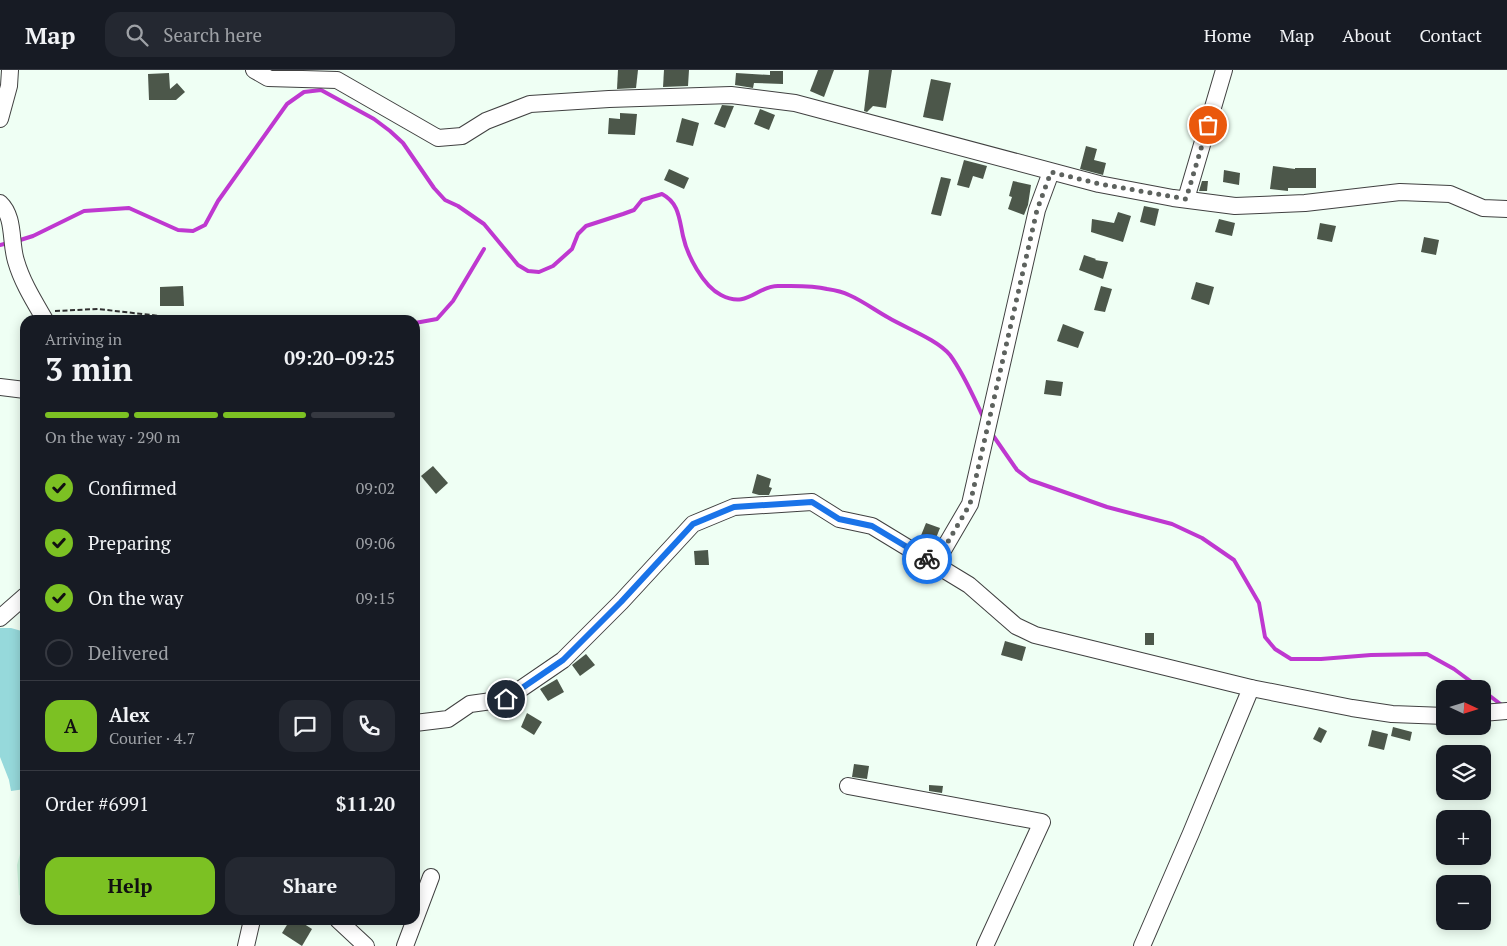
<!DOCTYPE html>
<meta charset="utf-8">
<style>
:root{--surface:#171b24;--page:#242831;--text:#f1f3f6;--muted:#9ea1a6;--line:#363941;--accent:#7cc123}
body{margin:0;font-family:"PT Serif",serif;background:var(--page);color:var(--text);height:100vh;display:flex;flex-direction:column;font-size:19px;white-space:nowrap}
*{box-sizing:border-box;margin:0}
p{font-size:16px;color:var(--muted)}
.icon{flex:none;width:28px;height:28px;fill:none;stroke:currentColor;stroke-width:2;stroke-linecap:round;stroke-linejoin:round}
.map{position:relative;flex:1;overflow:hidden}
.panel{position:absolute;left:20px;top:245px;width:400px;height:610px;display:flex;flex-direction:column;background:var(--surface);border-radius:15px;box-shadow:0 2px 12px #0003}
.panel>*{flex:none}
.needle{width:32px;rotate:94deg}
.controls{position:absolute;left:1436px;top:610px;display:grid;gap:10px}
.controls a{display:grid;place-items:center;width:55px;height:55px;border-radius:10px;background:var(--surface);box-shadow:0 2px 12px #0003;font-size:25px}
.pin{position:absolute;display:grid;place-items:center;width:42px;height:42px;color:#fff;margin:-21px;border:2px solid #fff;border-radius:50%;box-shadow:0 1px 5px #0007}
.courier{position:absolute;display:grid;place-items:center;width:50px;height:50px;margin:-25px;border:4px solid #1a73e8;border-radius:50%;background:#fff;color:#222;box-shadow:0 1px 6px #0007}
.headline em{font-style:normal;font-weight:600}
.headline div{display:flex;flex-direction:column-reverse}
.headline{display:flex;align-items:center;justify-content:space-between;height:85px;padding:0 25px}
h1{font-size:32px;font-weight:600;line-height:38px}
.bar{display:grid;grid-template-columns:repeat(4,1fr);gap:8px 5px;align-content:center;height:60px;padding:0 25px}
.bar i{height:6px;border-radius:4px;background:var(--line)}
.bar .selected{background:var(--accent)}
.bar p{grid-column:span 4}
.line{display:flex;align-items:center;gap:12px;padding:0 25px;border-top:1px solid var(--line)}
.line div{flex:1}
.round{display:grid;place-items:center;flex:none;width:52px;height:52px;border-radius:15px;background:var(--page)}
ol{padding:0 25px;list-style:none}
li{display:flex;align-items:center;gap:15px;height:55px}
li p{margin-inline-start:auto}
li .icon{padding:5px;border-radius:50%;background:var(--accent);color:#111;stroke-width:4}
li:last-child{color:var(--muted)}
li i{width:28px;height:28px;border:2px solid var(--line);border-radius:50%}
.button{display:flex;gap:10px;margin-top:auto;padding:10px 25px}
.button a{flex:1;height:58px;border-radius:15px;background:var(--accent);color:#111;font-size:20px;font-weight:600;line-height:58px;text-align:center}
.button a+a{background:var(--page);color:var(--text)}
header{display:flex;align-items:center;gap:30px;box-sizing:border-box;height:70px;padding:0 25px;background:var(--surface);border-bottom:1px solid var(--line)}
header strong{font-size:24px}
nav{display:flex;gap:28px;margin-inline-start:auto;font-size:18px}
.search{width:350px;height:45px;background:var(--page);display:flex;align-items:center;gap:12px;box-sizing:border-box;padding:0 18px;border-radius:15px;color:var(--muted);font-size:19px}
.map>svg:first-child{display:block}
.farmland{fill:#cef6de}
.forest{fill:#96d9db}
.lines{fill:none;stroke-linecap:round;stroke-linejoin:round}
.stream{stroke:#bf38d0;stroke-width:4}
.building{fill:#4c574a}
.minor-casing{stroke:#414141;stroke-width:18}
.path{stroke:#303030;stroke-width:2;stroke-dasharray:5 2.5;stroke-linecap:butt}
.minor{stroke:#fff;stroke-width:16}
.done{stroke:#5d625e;stroke-width:5;stroke-dasharray:0 9}
.route{stroke:#1a73e8;stroke-width:6}
</style>
<header>
<strong>Map</strong>
<div class="search"><svg class="icon" aria-label="search" viewBox="0 0 24 24"><circle cx="10" cy="10" r="6"/><path d="M15 15l6 6"/></svg>Search here</div>
<nav><a>Home</a><a>Map</a><a>About</a><a>Contact</a></nav>
</header>
<div class="map">
<svg width="1507" height="876" viewBox="0 0 1507 876">
<rect width="100%" height="100%" fill="#effff4"/>
<path class="farmland" d="M25 766V828L19 825 17 795Z"/>
<path class="forest" d="M0 558H11L25 562V719L11 721 9 710 0 687Z"/>
<g class="lines">
<g class="stream">
<path d="M17 171 33 166 84 141 129 138 178 160 193 161 205 155 218 131 287 34 304 22 321 20 374 49 390 61 403 73 434 118 445 130 458 136 484 154 518 195 528 201 539 202 553 196 572 179 578 164 586 156 623 144 634 140 642 130 662 124C679 133 679 148 683 166 687 185 703 216 721 225 748 239 756 216 778 216 794 216 812 215 827 219 834 220 843 222 849 225 863 231 876 241 889 248 906 258 938 270 950 285 964 304 974 328 984 349"/>
<path d="M0 175 8 173"/>
<path d="M415 253 437 249 453 231 484 179"/>
<path d="M992 364 1017 400 1030 410 1107 437 1172 454 1202 468 1234 490 1259 533 1265 567 1275 579 1291 589H1321L1371 585 1427 584 1454 599 1481 619"/>
<path d="M1482 620 1503 636"/>
</g>
</g>
<g class="building">
<path d="M618 0H638L636 18 617 19Z"/>
<path d="M664 0H689L688 16 663 17Z"/>
<path d="M818 0H834L824 27 810 21Z"/>
<path d="M869 0H892L886 38 873 36 867 42 864 41Z"/>
<path d="M770 1H783V14L754 13 753 18 735 15 736 3 770 5Z"/>
<path d="M169 3 170 19 177 13 185 22 176 30H149L148 4Z"/>
<path d="M931 9 951 13 943 51 923 47Z"/>
<path d="M722 35 734 36 725 58 714 54Z"/>
<path d="M760 39 775 45 769 60 754 54Z"/>
<path d="M620 43 637 44 635 65 608 64 609 48 620 49Z"/>
<path d="M682 48 699 53 693 76 676 72Z"/>
<path d="M1086 76 1097 79 1094 90 1106 93 1103 105 1080 99Z"/>
<path d="M964 90 987 96 983 109 973 106 969 118 957 115Z"/>
<path d="M1273 96 1295 99V98H1316V118H1288V121L1270 119Z"/>
<path d="M669 99 689 108 684 119 664 110Z"/>
<path d="M1224 100 1240 103 1239 115 1223 112Z"/>
<path d="M941 107 951 109 941 146 931 144Z"/>
<path d="M1013 111 1031 115 1028 135 1024 145 1008 139 1012 127 1009 126Z"/>
<path d="M1202 111H1208L1207 121H1199Z"/>
<path d="M1144 136 1159 139 1155 156 1140 152Z"/>
<path d="M1118 142 1131 146 1123 172 1091 162 1092 149 1114 153Z"/>
<path d="M1219 149 1235 153 1232 166 1215 162Z"/>
<path d="M1320 153 1336 156 1332 172 1317 169Z"/>
<path d="M1424 167 1439 170 1436 185 1421 182Z"/>
<path d="M1084 185 1096 189 1095 190 1108 192 1103 209 1079 200Z"/>
<path d="M1196 212 1214 217 1209 235 1191 229Z"/>
<path d="M183 216 184 236H160V217Z"/>
<path d="M1101 216 1112 219 1105 242 1094 240Z"/>
<path d="M1063 254 1084 262 1078 278 1057 271Z"/>
<path d="M1046 310 1063 312 1061 326 1044 324Z"/>
<path d="M433 396 448 413 436 424 421 406Z"/>
<path d="M757 404 771 409 769 417 772 418 769 425H759L752 423Z"/>
<path d="M926 453 940 458 934 473 920 468Z"/>
<path d="M708 480 709 495H695L694 481Z"/>
<rect x="1145" y="563" width="9" height="12"/>
<path d="M1005 571 1026 577 1022 591 1001 585Z"/>
<path d="M586 584 595 595 580 606 572 595Z"/>
<path d="M557 609 564 622 548 631 540 619Z"/>
<path d="M527 643 542 652 534 665 521 657Z"/>
<path d="M1319 657 1327 661 1321 673 1313 669Z"/>
<path d="M1393 657 1412 662 1410 671 1391 666Z"/>
<path d="M1372 660 1388 664 1384 680 1368 676Z"/>
<path d="M854 694 869 696 867 709 852 707Z"/>
<path d="M929 715 943 716 942 723 929 721Z"/>
<path d="M290 850H298L312 859 302 876 282 863Z"/>
</g>
<g class="lines">
<g class="minor-casing">
<g id="minor">
<path d="M254 0 268 8 337 10 438 68 462 66 486 51 530 34 609 29 731 25 795 33 1099 114 1173 128 1235 136 1305 133 1400 122 1450 124 1483 138 1507 139"/>
<path d="M0 49 9 16 10 0"/>
<path d="M1186 129 1224 0"/>
<path d="M0 133C15 147 10 172 16 191 22 212 34 231 45 250"/>
<path d="M0 317 25 320"/>
<path d="M935 494 970 434 1037 140 1051 102"/>
<path d="M0 548 25 526"/>
<path d="M1482 643 1507 641"/>
<path d="M415 653 448 649 470 634 506 629 563 590 621 532 693 454 734 437 812 432 839 449 872 456 969 515 1016 556 1035 565 1251 618 1352 638 1392 644 1445 646"/>
<path d="M848 716 1042 752 985 876"/>
<path d="M338 850 366 876"/>
<path d="M246 876 252 850"/>
<path d="M405 876 431 807"/>
<path d="M1142 876 1191 763 1251 618"/>
</g>
</g>
<path class="path" d="M55 241 98 239 160 246"/>
<use href="#minor" class="minor"/>
</g>
<g class="lines">
<path class="done" d="M927 489 935 494 970 434 1037 140 1051 102 1100 114 1186 129 1208 55"/>
<path class="route" d="M506 629 563 590 621 532 693 454 734 437 812 432 839 449 872 456 927 489"/>
</g>
</svg>
<div class="controls">
<a><svg class="needle" viewBox="-14 -14 28 28"><path d="M0-13l5 13h-10z" fill="#e53935"/><path d="M0 13l5-13h-10z" fill="#9ea1a6"/></svg></a>
<a><svg class="icon" aria-label="layers" viewBox="0 0 24 24"><path d="M12 4l9 5-9 5-9-5zM3 14l9 5 9-5"/></svg></a>
<a>+</a>
<a>−</a>
</div>
<div class="pin" style="left:1208px;top:55px;background:#ea580c"><svg class="icon" aria-label="bag" viewBox="0 0 24 24"><path d="M5 8h14l-1 12H6zM9 8a3 3 0 0 1 6 0"/></svg></div>
<div class="pin" style="left:506px;top:629px;background:#1f2937"><svg class="icon" aria-label="home" viewBox="0 0 24 24"><path d="M3 11l9-7 9 7M6 9v11h12V9"/></svg></div>
<div class="courier" style="left:927px;top:489px"><svg class="icon" aria-label="bike" viewBox="0 0 24 24"><circle cx="6" cy="16" r="4"/><circle cx="18" cy="16" r="4"/><path d="M6 16l4-8h5l3 8M10 8l3 8H6M13 5h3"/></svg></div>
<section class="panel">
<div class="headline"><div><h1>3 min</h1><p>Arriving in</p></div><em>09:20–09:25</em></div>
<div class="bar"><i class="selected"></i><i class="selected"></i><i class="selected"></i><i></i><p>On the way · 290 m</p></div>
<ol>
<li><svg class="icon" aria-label="check" viewBox="0 0 24 24"><path d="M5 12l5 5 9-10"/></svg>Confirmed<p>09:02</p></li>
<li><svg class="icon" aria-label="check" viewBox="0 0 24 24"><path d="M5 12l5 5 9-10"/></svg>Preparing<p>09:06</p></li>
<li><svg class="icon" aria-label="check" viewBox="0 0 24 24"><path d="M5 12l5 5 9-10"/></svg>On the way<p>09:15</p></li>
<li><i></i>Delivered</li>
</ol>
<div class="line" style="height:90px"><b class="round" style="background:var(--accent);color:#111">A</b><div><b>Alex</b><p>Courier · 4.7</p></div><a class="round"><svg class="icon" aria-label="chat" viewBox="0 0 24 24"><path d="M4 5h16v11H9l-5 4z"/></svg></a><a class="round"><svg class="icon" aria-label="phone" viewBox="0 0 24 24"><path d="M5 4h4l2 5-3 2q2 4 5 5l2-3 5 2v4C11 20 4 13 5 4z"/></svg></a></div>
<div class="line" style="height:65px"><div>Order #6991</div><b>$11.20</b></div>
<div class="button"><a>Help</a><a>Share</a></div>
</section>
</div>
